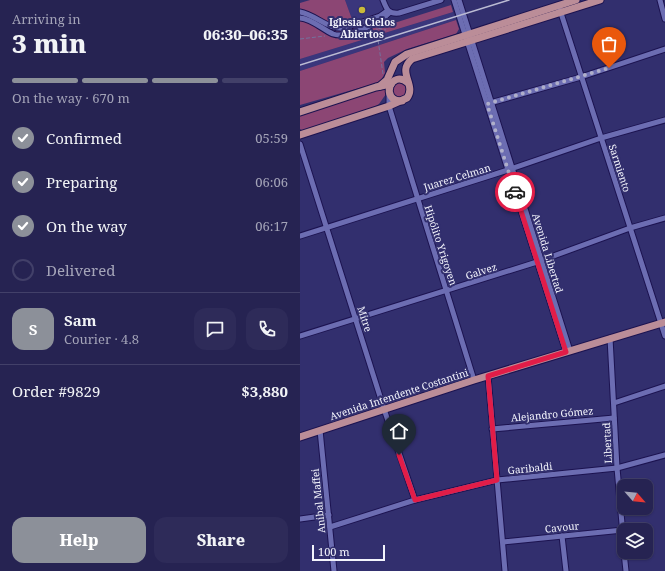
<!DOCTYPE html>
<meta charset="utf-8">
<style>
:root{--surface:#262352;--page:#2e2b59;--text:#f1f3f6;--muted:#a4a4b8;--line:#424069;--accent:#8c9099}
body{margin:0;font-family:"Noto Serif",serif;background:var(--page);color:var(--text);height:100vh;display:flex;flex-direction:column;font-size:15px;white-space:nowrap}
*{box-sizing:border-box;margin:0}
p{font-size:13px;color:var(--muted)}
.icon{flex:none;width:22px;height:22px;fill:none;stroke:currentColor;stroke-width:2;stroke-linecap:round;stroke-linejoin:round}
.map{position:relative;flex:1;overflow:hidden}
.panel{display:flex;flex-direction:column;background:var(--surface);width:300px}
.panel>*{flex:none}
.needle{width:26px;rotate:117deg}
.buttons{position:absolute;left:317px;top:479px;display:grid;gap:8px}
.buttons a{display:grid;place-items:center;width:36px;height:36px;border-radius:8px;background:var(--surface);box-shadow:0 1px 3px #0004,0 0 0 1px var(--line);font-size:20px}
.scale{position:absolute;left:12px;bottom:10px;width:73px;box-sizing:border-box;padding-left:4px;border:2px solid #f3f4fc;border-top:0;font-size:11px;line-height:14px;white-space:nowrap;color:#f3f4fc;-webkit-text-stroke:3px #322f6e;paint-order:stroke}
.pin{position:absolute;display:grid;place-items:center;width:34px;height:34px;color:#fff;margin:-41px -17px;border-radius:50% 50% 50% 0;rotate:-45deg;box-shadow:0 0 4px #0007}
.pin .icon{rotate:45deg}
.courier{position:absolute;display:grid;place-items:center;width:40px;height:40px;margin:-20px;border:3px solid #e11d48;border-radius:50%;background:#fff;color:#222;box-shadow:0 1px 5px #0007}
.headline em{font-style:normal;font-weight:800}
.headline div{display:flex;flex-direction:column-reverse}
.headline{display:flex;align-items:center;justify-content:space-between;height:68px;padding:0 12px}
h1{font-size:26px;font-weight:800;line-height:30px}
.bar{display:grid;grid-template-columns:repeat(4,1fr);gap:6px 4px;align-content:center;height:48px;padding:0 12px}
.bar i{height:5px;border-radius:3px;background:var(--line)}
.bar .active{background:var(--accent)}
.bar p{grid-column:span 4}
.line{display:flex;align-items:center;gap:10px;padding:0 12px;border-top:1px solid var(--line)}
.line div{flex:1}
.round{display:grid;place-items:center;flex:none;width:42px;height:42px;border-radius:12px;background:var(--page)}
ol{padding:0 12px;list-style:none}
li{display:flex;align-items:center;gap:12px;height:44px}
li p{margin-inline-start:auto}
li .icon{padding:4px;border-radius:50%;background:var(--accent);color:#fff;stroke-width:4}
li:last-child{color:var(--muted)}
li i{width:22px;height:22px;border:2px solid var(--line);border-radius:50%}
.cta{display:flex;gap:8px;margin-top:auto;padding:8px 12px}
.cta a{flex:1;height:46px;border-radius:12px;background:var(--accent);color:#fff;font-size:16px;font-weight:800;line-height:46px;text-align:center}
.cta a+a{background:var(--page);color:var(--text)}
main{display:flex;flex:1;min-height:0}
.map>svg:first-child{display:block}
.built{fill:#3a367c}
.green{fill:#8c4674}
.lines{fill:none;stroke-linecap:round;stroke-linejoin:round}
.minor-casing{stroke:#1c1350;stroke-width:7}
.major-casing{stroke:#1c1350;stroke-width:9}
.path{stroke:#73729e;stroke-width:1;stroke-dasharray:4 2;stroke-linecap:butt}
.minor{stroke:#6c6db2;stroke-width:5}
.major{stroke:#bb8d98;stroke-width:7}
.rail{stroke:#bbbbd3;stroke-width:1.5}
.done{stroke:#afafca;stroke-width:4;stroke-dasharray:0 7.2}
.route{stroke:#e11d48;stroke-width:5}
.poi-dot{fill:#caba39;stroke:#322f6e;stroke-width:1.5}
.labels{text-anchor:middle;dominant-baseline:central;stroke-width:4;stroke-linejoin:round;paint-order:stroke}
.poi-label{font-size:10px;font-weight:bold;fill:#f3f4fc;stroke:#322f6e}
.street-label{font-size:10px;fill:#f3f4fc;stroke:#322f6e}
</style>
<main>
<section class="panel">
<div class="headline"><div><h1>3 min</h1><p>Arriving in</p></div><em>06:30–06:35</em></div>
<div class="bar"><i class="active"></i><i class="active"></i><i class="active"></i><i></i><p>On the way · 670 m</p></div>
<ol>
<li><svg class="icon" aria-label="check" viewBox="0 0 24 24"><path d="M5 12l5 5 9-10"/></svg>Confirmed<p>05:59</p></li>
<li><svg class="icon" aria-label="check" viewBox="0 0 24 24"><path d="M5 12l5 5 9-10"/></svg>Preparing<p>06:06</p></li>
<li><svg class="icon" aria-label="check" viewBox="0 0 24 24"><path d="M5 12l5 5 9-10"/></svg>On the way<p>06:17</p></li>
<li><i></i>Delivered</li>
</ol>
<div class="line" style="height:72px"><b class="round" style="background:var(--accent);color:#fff">S</b><div><b>Sam</b><p>Courier · 4.8</p></div><a class="round"><svg class="icon" aria-label="chat" viewBox="0 0 24 24"><path d="M4 5h16v11H9l-5 4z"/></svg></a><a class="round"><svg class="icon" aria-label="phone" viewBox="0 0 24 24"><path d="M5 4h4l2 5-3 2q2 4 5 5l2-3 5 2v4C11 20 4 13 5 4z"/></svg></a></div>
<div class="line" style="height:52px"><div>Order #9829</div><b>$3,880</b></div>
<div class="cta"><a>Help</a><a>Share</a></div>
</section>
<div class="map">
<svg width="365" height="571" viewBox="0 0 365 571">
<rect width="100%" height="100%" fill="#322f6e"/>
<g class="built">
<path d="M45 0H83L87 11 53 22Z"/>
<path d="M153 12 156 20 0 71V59Z"/>
</g>
<g class="green">
<path d="M10 0H45L53 22 82 12 84 22 88 25 151 5 153 12 0 59V3Z"/>
<path d="M156 20 159 29 156 34 107 49 88 58 84 62 85 73 80 82 0 105V71Z"/>
<circle cx="100" cy="90" r="7"/>
<path d="M82 88 85 90 86 94 79 104 73 108 4 131 0 129V114Z"/>
</g>
<g class="lines">
<g class="minor-casing">
<g id="minor">
<path d="M83 0C87 10 88 14 99 13L141 0"/>
<path d="M154 0 266 352"/>
<path d="M159 0 270 351"/>
<path d="M360 0 365 19"/>
<path d="M260 10 365 336"/>
<path d="M0 12C16 15 28 30 45 28L80 16 87 11"/>
<path d="M0 18C12 19 22 29 33 34 47 39 80 23 89 13"/>
<path d="M89 94V106L174 380"/>
<path d="M190 103 281 77 365 49"/>
<path d="M0 144 84 409 115 500"/>
<path d="M0 236 208 170 301 138 365 120"/>
<path d="M0 336 237 262 330 228 365 218"/>
<path d="M310 338 317 468 324 546"/>
<path d="M188 376 205 571"/>
<path d="M314 403 365 386"/>
<path d="M192 429 314 418"/>
<path d="M20 430 34 571"/>
<path d="M0 519 29 515"/>
<path d="M30 527 115 500 197 480 317 468 365 455"/>
<path d="M262 536 266 571"/>
<path d="M203 542 323 530"/>
<path d="M324 552 326 571"/>
</g>
</g>
<g class="major-casing">
<g id="major">
<path d="M80 86 87 80 95 62 107 54 276 0"/>
<path d="M102 101C79 101 91 68 108 83"/>
<path d="M0 112 76 87 91 84"/>
<path d="M0 135 89 106 107 98C117 85 96 72 112 59L300 0"/>
<path d="M0 437 174 380 365 322"/>
</g>
</g>
<g class="path">
<path d="M0 39 25 36"/>
<path d="M83 74 78 40 77 37V28L86 30"/>
</g>
<use href="#minor" class="minor"/>
<use href="#major" class="major"/>
<path class="rail" d="M0 65 209 0"/>
</g>
<g class="lines">
<path class="done" d="M215 192 187 104 309 68"/>
<path class="route" d="M99 455 115 500 197 480 188 376 266 352 215 192"/>
</g>
<circle class="poi-dot" cx="62" cy="10" r="4"/>
<g class="labels">
<g class="poi-label">
<text x="62" y="22">Iglesia Cielos<tspan x="62" dy="12">Abiertos</tspan></text>
</g>
<g class="street-label">
<text transform="translate(320 168) rotate(72)">Sarmiento</text>
<text transform="translate(157 177) rotate(-17)">Juarez Celman</text>
<text transform="translate(141 245) rotate(72)">Hipólito Yrigoyen</text>
<text transform="translate(248 253) rotate(73)">Avenida Libertad</text>
<text transform="translate(181 271) rotate(-18)">Galvez</text>
<text transform="translate(65 319) rotate(72)">Mitre</text>
<text transform="translate(99 394) rotate(-18)">Avenida Intendente Costantini</text>
<text transform="translate(252 414) rotate(-5)">Alejandro Gómez</text>
<text transform="translate(307 443) rotate(-93)">Libertad</text>
<text transform="translate(230 468) rotate(-6)">Garibaldi</text>
<text transform="translate(18 501) rotate(-96)">Anibal Maffei</text>
<text transform="translate(262 527) rotate(-6)">Cavour</text>
</g>
</g>
</svg>
<div class="buttons">
<a><svg class="needle" viewBox="-14 -14 28 28"><path d="M0-13l5 13h-10z" fill="#e53935"/><path d="M0 13l5-13h-10z" fill="#a4a4b8"/></svg></a>
<a><svg class="icon" aria-label="layers" viewBox="0 0 24 24"><path d="M12 4l9 5-9 5-9-5zM3 14l9 5 9-5"/></svg></a>
</div>
<div class="scale">100 m</div>
<div class="pin" style="left:309px;top:68px;background:#ea580c"><svg class="icon" aria-label="bag" viewBox="0 0 24 24"><path d="M5 8h14l-1 12H6zM9 8a3 3 0 0 1 6 0"/></svg></div>
<div class="pin" style="left:99px;top:455px;background:#1f2937"><svg class="icon" aria-label="home" viewBox="0 0 24 24"><path d="M3 11l9-7 9 7M6 9v11h12V9"/></svg></div>
<div class="courier" style="left:215px;top:192px"><svg class="icon" aria-label="car" viewBox="0 0 24 24"><path d="M5 17H2v-5l4-1 3-4h7l3 4 3 1v5h-3M9 17h6M6 11h13"/><circle cx="7" cy="17" r="2"/><circle cx="17" cy="17" r="2"/></svg></div>
</div>
</main>
